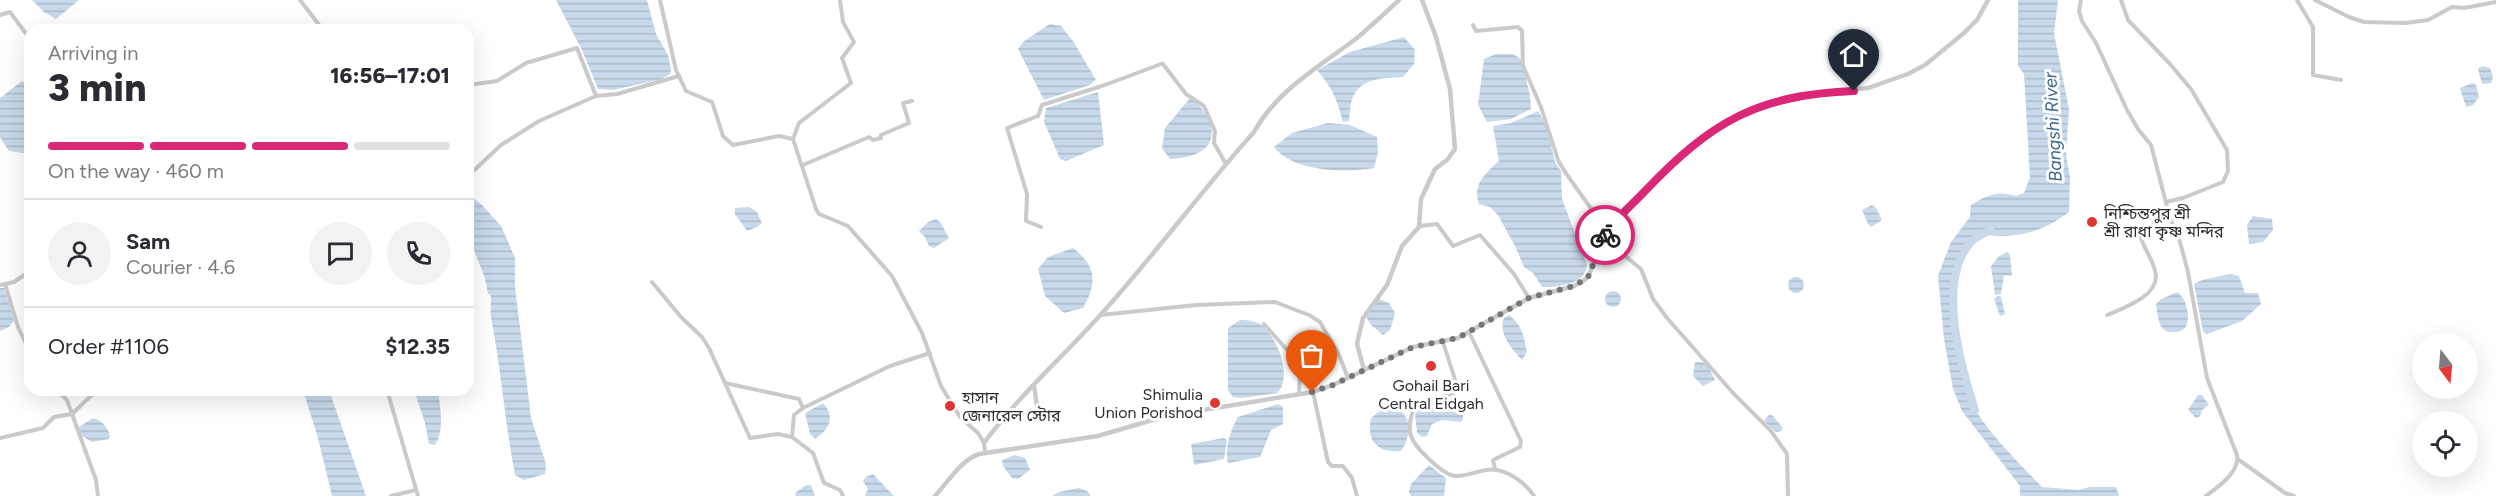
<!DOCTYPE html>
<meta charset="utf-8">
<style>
:root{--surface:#fff;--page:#f2f2f3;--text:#2b2b33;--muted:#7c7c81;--line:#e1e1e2;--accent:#db2777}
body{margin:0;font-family:Figtree,"Noto Sans Bengali",sans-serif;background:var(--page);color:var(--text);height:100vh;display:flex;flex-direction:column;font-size:22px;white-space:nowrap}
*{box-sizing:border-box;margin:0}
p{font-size:20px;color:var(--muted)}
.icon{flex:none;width:33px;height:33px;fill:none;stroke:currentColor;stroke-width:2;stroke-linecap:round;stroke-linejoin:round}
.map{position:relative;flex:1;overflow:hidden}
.drawer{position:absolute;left:24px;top:24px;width:450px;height:372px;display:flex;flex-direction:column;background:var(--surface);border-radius:18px;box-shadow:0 6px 24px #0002}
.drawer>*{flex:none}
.needle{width:39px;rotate:164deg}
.buttons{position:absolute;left:2412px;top:333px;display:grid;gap:12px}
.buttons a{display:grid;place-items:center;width:66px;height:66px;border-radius:50%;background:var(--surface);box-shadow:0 6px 24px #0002;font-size:30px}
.pin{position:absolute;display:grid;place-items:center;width:51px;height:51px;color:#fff;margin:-62px -26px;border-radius:50% 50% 50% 0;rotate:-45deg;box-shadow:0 0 6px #0007}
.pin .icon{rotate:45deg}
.courier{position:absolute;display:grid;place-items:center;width:60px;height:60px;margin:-30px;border:4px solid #db2777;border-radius:50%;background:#fff;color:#222;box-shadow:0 2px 8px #0007}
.overview em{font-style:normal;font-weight:800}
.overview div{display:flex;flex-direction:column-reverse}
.overview{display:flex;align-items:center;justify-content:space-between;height:102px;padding:0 24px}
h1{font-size:39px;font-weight:800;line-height:45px}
.bar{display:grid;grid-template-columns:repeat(4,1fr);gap:9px 6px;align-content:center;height:72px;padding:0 24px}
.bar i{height:8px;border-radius:4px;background:var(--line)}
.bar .current{background:var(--accent)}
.bar p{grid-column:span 4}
.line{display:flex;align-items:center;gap:15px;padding:0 24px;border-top:2px solid var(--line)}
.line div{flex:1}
.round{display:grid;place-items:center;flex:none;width:63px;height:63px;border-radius:32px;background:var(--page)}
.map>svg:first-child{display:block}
.water{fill:url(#water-rules)}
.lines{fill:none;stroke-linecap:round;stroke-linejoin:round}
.river{stroke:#c7d9ea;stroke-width:8}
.minor{stroke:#cacaca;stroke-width:4}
.tertiary{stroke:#cacaca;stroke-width:4.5}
.done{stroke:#767676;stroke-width:6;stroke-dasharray:0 10.8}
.route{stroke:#db2777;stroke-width:8}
.poi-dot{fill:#e03532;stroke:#fff;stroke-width:2}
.labels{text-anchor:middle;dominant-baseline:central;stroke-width:6;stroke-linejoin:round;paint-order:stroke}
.poi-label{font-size:16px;fill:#2d2d2d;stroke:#fff;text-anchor:start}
.water-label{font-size:18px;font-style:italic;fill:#3d678c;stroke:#fff}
</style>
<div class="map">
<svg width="2496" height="496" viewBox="0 0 2496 496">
<defs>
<pattern id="water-rules" width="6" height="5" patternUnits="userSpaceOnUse" patternTransform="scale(1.5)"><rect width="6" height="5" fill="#c7d9ea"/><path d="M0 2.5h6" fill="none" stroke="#abbbc9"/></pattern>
</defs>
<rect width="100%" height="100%" fill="#fff"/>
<g class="water">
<path d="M32 0H79L56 19 44 12Z"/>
<path d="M556 0H647L656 34 668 55 671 70 670 74 662 79 613 90 598 89 582 50Z"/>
<path d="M2018 0H2058L2054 33 2069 109 2066 155 2070 177 2069 212C2043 232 2015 240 1982 234 1970 246 1957 258 1952 275 1944 300 1963 391 1978 414 1995 440 2020 464 2042 487L2079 490 2089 487H2116L2119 496H2020V486L1962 411 1953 389 1944 339 1938 276 1951 242 1970 217 1971 205C1987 195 1998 190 2016 196L2024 193 2030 177 2024 74 2018 66Z"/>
<path d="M1050 24 1061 26 1073 41 1096 80 1090 85 1044 100 1018 49 1024 41Z"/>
<path d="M1404 37 1415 50 1414 64 1403 77C1387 78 1365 77 1355 93 1350 99 1350 113 1349 121L1343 122C1337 99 1333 89 1317 70L1350 52Z"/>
<path d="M1496 54H1513L1521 59 1530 95 1531 109 1511 119 1487 122 1478 105 1484 59Z"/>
<path d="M2482 66 2490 68 2493 77 2491 83 2482 84 2478 69Z"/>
<path d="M22 81 30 85V154L9 151 0 137V98Z"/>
<path d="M2473 83 2476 85 2479 97 2473 105 2466 107 2460 88Z"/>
<path d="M1098 92 1104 145 1066 161 1060 159 1044 122 1046 108Z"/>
<path d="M1191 97C1224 128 1218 157 1170 159L1162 148 1165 128Z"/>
<path d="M1538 111 1546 125 1555 162 1561 171 1562 199 1587 265C1585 285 1559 287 1542 287L1533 273 1524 267 1516 248 1498 215 1490 207 1479 204C1472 184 1485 174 1499 161L1493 126 1511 123Z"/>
<path d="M1328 123 1350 125 1377 137 1378 152 1374 168C1345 173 1293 172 1274 147L1292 133Z"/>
<path d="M468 194 481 204 501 226 515 258V287L531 418 546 464 545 474 524 480 515 475C505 423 501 369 491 317 490 309 492 301 490 294H488L485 278 468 235Z"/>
<path d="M1872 205 1876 208 1882 220 1871 227 1868 224 1862 210Z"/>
<path d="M749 207 757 212 762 223 757 227 747 231 735 214V208Z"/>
<path d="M2253 216 2272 219 2273 230 2263 242 2249 244 2247 225Z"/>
<path d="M936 219 940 222 949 238 934 248 929 246 925 237 919 231 928 222Z"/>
<path d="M1073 248C1096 266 1098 282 1083 308L1064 313 1045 296 1038 269 1048 257Z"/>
<path d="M2007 252 2010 255 2012 276 2004 275 2001 294 1995 295 1991 266 1999 256Z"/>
<path d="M2230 274 2239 276 2245 293H2258L2261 304 2242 321 2207 334 2203 332 2194 284 2202 280Z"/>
<circle cx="1796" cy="285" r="8"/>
<path d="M0 288H4L14 321 9 327 0 331Z"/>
<circle cx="1613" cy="299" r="8"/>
<path d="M2177 292C2186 297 2191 317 2186 326 2184 331 2178 332 2174 332 2158 334 2158 316 2156 304L2161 299Z"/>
<path d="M1998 296 2001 297 2005 314 2000 316 1994 299Z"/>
<path d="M1379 299 1389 303 1395 313 1390 330 1383 335 1371 325 1366 317Z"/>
<path d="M1509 315C1522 325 1524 337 1527 352L1522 360C1512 349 1498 334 1504 318Z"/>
<path d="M1240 320C1248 320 1257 321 1263 326 1278 340 1293 377 1277 393L1241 398 1233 397 1228 390V328Z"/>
<path d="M1695 362H1702L1708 366 1715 380 1703 386 1693 376Z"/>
<path d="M303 390H329L366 496H332L318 438Z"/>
<path d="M414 390H438C440 407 445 430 435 445L429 444 425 423Z"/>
<path d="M2198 395H2202L2209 405 2202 410 2200 416 2196 418 2188 410Z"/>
<path d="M1440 401 1453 403 1463 414V419L1461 422 1442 420 1432 424 1427 436 1422 437 1417 433 1415 414 1421 408Z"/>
<path d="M823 403C836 418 829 429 815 439L810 434 805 413Z"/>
<path d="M1278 404 1283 407V424L1271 430 1260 457 1228 463C1224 451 1231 428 1238 417Z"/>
<path d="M1399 409C1413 420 1410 438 1401 451 1378 453 1366 442 1371 418L1381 410Z"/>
<path d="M1769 415H1772L1783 428 1781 431 1776 432 1764 421Z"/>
<path d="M93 418C101 420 108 427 110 436L109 439 92 442 82 436 79 427Z"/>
<path d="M1224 438 1227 440 1224 459 1194 465 1191 444Z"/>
<path d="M1015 455 1025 458 1030 470 1018 479 1012 478 1003 466 1002 460Z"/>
<path d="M1429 465 1446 478 1444 496H1411L1409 492 1411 484Z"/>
<path d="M873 474 894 496H865L868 489 863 481 866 477Z"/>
<path d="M806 485H811L815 496H796L795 493Z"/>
<path d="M1079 488 1087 491 1091 496H1052L1059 492Z"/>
</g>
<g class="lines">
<path class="river" d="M1975 410C1961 366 1936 281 1971 242 1975 237 1985 233 1991 230"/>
<g class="minor">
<path d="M300 0 323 30"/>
<path d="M660 0 676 70 686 91 712 102 723 136 733 145 779 136 793 139 816 209 819 214 848 226 892 276 922 333 941 386 960 417 978 433 984 443 985 452"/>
<path d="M2081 0 2079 11 2082 21 2096 43 2127 110 2138 129 2151 145 2170 218 2180 242 2188 272 2207 378 2237 455C2240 472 2218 487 2206 496"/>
<path d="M2121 0 2128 20 2170 64 2191 89 2227 150 2228 171 2223 182 2183 198 2166 202"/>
<path d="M2297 0 2313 27V75L2341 80"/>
<path d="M2315 0 2349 17 2364 22 2405 23 2428 20 2452 7 2464 8 2496 2"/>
<path d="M0 15 10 12 30 39"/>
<path d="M1473 25 1476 31 1518 27 1522 31 1523 66 1541 107 1558 160 1565 172 1625 256 1641 269 1653 299 1667 318 1734 394 1771 431 1787 454 1788 496"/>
<path d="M468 85 497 81 526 63 577 48 596 96 539 121 501 145 468 176"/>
<path d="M596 96 617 94 679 76"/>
<path d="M793 139 799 123 851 83 842 58 854 42 843 22 840 0"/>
<path d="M803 165 869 137 873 140 881 138V135L909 123 903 103 912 101"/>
<path d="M1419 226 1437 224 1453 246 1480 235 1514 274 1529 298"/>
<path d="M1041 227 1026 221 1027 194 1007 128 1038 116 1042 105 1105 85 1161 64H1163L1186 94 1204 106 1215 131 1214 143 1226 164"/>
<path d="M652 282 681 317 702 337 709 348 750 438 778 434 792 437 813 453 824 483 840 490 843 496"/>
<path d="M5 284 18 327 30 352"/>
<path d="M0 285 14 282 30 271"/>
<path d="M1101 315 1196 305 1275 302 1309 315 1320 322 1339 355 1348 378"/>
<path d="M2107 315C2124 308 2162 295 2155 271 2152 257 2141 245 2139 231L2170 218"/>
<path d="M1264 324 1297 361 1300 369 1299 394"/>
<path d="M1469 332 1521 441 1520 447 1493 460 1495 469"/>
<path d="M1443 342 1457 386 1456 392 1414 408C1411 415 1408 428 1411 436 1415 448 1442 474 1455 476 1469 477 1484 467 1497 470 1512 473 1526 484 1534 496"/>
<path d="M725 383 799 399 803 408"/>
<path d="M56 390 67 400 72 414 96 480 98 496"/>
<path d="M387 390 418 496"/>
<path d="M1313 392 1328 462 1332 466H1343L1352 478 1357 496"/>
<path d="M792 437 794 415 803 408 890 366 930 353"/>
<path d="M0 438 43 428 54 417 72 414 97 390"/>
<path d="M2239 460 2285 493 2294 496"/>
<path d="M391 496 416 490"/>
</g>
<g class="tertiary">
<path d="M1364 370 1357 344 1363 318 1387 285 1402 246 1419 227 1421 199 1435 169 1447 160 1455 149 1450 89 1436 37 1422 0"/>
<path d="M1034 386 1038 412"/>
<path d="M984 443C1019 395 1065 355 1104 311 1156 253 1202 190 1254 132 1277 90 1320 66 1357 38 1371 26 1385 13 1399 0"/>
<path d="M935 496C948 482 961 460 979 454L1098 436 1166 416 1313 392 1333 385 1413 347 1458 338 1529 298 1574 286 1582 282 1588 277 1607 232 1678 157 1717 128 1739 114 1762 105 1797 95 1868 88 1908 74 1925 65 1964 33 1977 20 1988 0"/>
</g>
</g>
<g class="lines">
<path class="done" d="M1312 392 1333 385 1413 347 1458 338 1529 298 1574 286 1588 277 1605 235"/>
<path class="route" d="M1605 235C1615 219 1632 205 1645 191 1712 121 1757 95 1854 91"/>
</g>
<g class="poi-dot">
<circle cx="2092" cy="222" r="6"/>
<circle cx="1431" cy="366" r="6"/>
<circle cx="1215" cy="403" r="6"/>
<circle cx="950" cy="406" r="6"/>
</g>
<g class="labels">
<g class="poi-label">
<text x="2104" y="213">নিশ্চিন্তপুর শ্রী<tspan x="2104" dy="18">শ্রী রাধা কৃষ্ণ মন্দির</tspan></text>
<text x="1431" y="385" text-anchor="middle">Gohail Bari<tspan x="1431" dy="18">Central Eidgah</tspan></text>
<text x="1203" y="394" text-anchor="end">Shimulia<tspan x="1203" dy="18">Union Porishod</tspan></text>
<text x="962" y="397">হাসান<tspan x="962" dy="18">জেনারেল স্টোর</tspan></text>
</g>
<g class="water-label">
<text transform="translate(2053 127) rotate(-93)">Bangshi River</text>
</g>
</g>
</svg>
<div class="buttons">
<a><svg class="needle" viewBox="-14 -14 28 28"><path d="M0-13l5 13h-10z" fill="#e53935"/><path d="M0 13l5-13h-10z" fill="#7c7c81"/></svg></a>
<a><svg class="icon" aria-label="locate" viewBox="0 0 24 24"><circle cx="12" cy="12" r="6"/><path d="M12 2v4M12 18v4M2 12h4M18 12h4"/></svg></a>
</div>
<div class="pin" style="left:1312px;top:392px;background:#ea580c"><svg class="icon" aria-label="bag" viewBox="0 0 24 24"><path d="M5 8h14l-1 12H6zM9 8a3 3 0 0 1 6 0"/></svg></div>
<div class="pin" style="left:1854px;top:91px;background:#1f2937"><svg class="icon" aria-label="home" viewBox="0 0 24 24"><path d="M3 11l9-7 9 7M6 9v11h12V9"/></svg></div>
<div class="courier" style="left:1605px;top:235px"><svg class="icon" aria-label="bike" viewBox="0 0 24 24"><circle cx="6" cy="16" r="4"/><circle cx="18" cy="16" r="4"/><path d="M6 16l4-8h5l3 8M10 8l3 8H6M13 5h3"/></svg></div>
<section class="drawer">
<div class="overview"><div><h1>3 min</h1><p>Arriving in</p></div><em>16:56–17:01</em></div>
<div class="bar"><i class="current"></i><i class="current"></i><i class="current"></i><i></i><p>On the way · 460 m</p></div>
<div class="line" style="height:108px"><a class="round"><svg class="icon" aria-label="person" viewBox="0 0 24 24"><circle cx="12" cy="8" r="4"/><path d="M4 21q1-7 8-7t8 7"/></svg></a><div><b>Sam</b><p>Courier · 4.6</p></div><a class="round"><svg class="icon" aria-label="chat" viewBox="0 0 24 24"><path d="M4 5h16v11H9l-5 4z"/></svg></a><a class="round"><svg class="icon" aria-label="phone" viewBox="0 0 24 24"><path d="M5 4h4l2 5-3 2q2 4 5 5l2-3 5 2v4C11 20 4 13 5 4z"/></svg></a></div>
<div class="line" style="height:78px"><div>Order #1106</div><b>$12.35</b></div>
</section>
</div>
